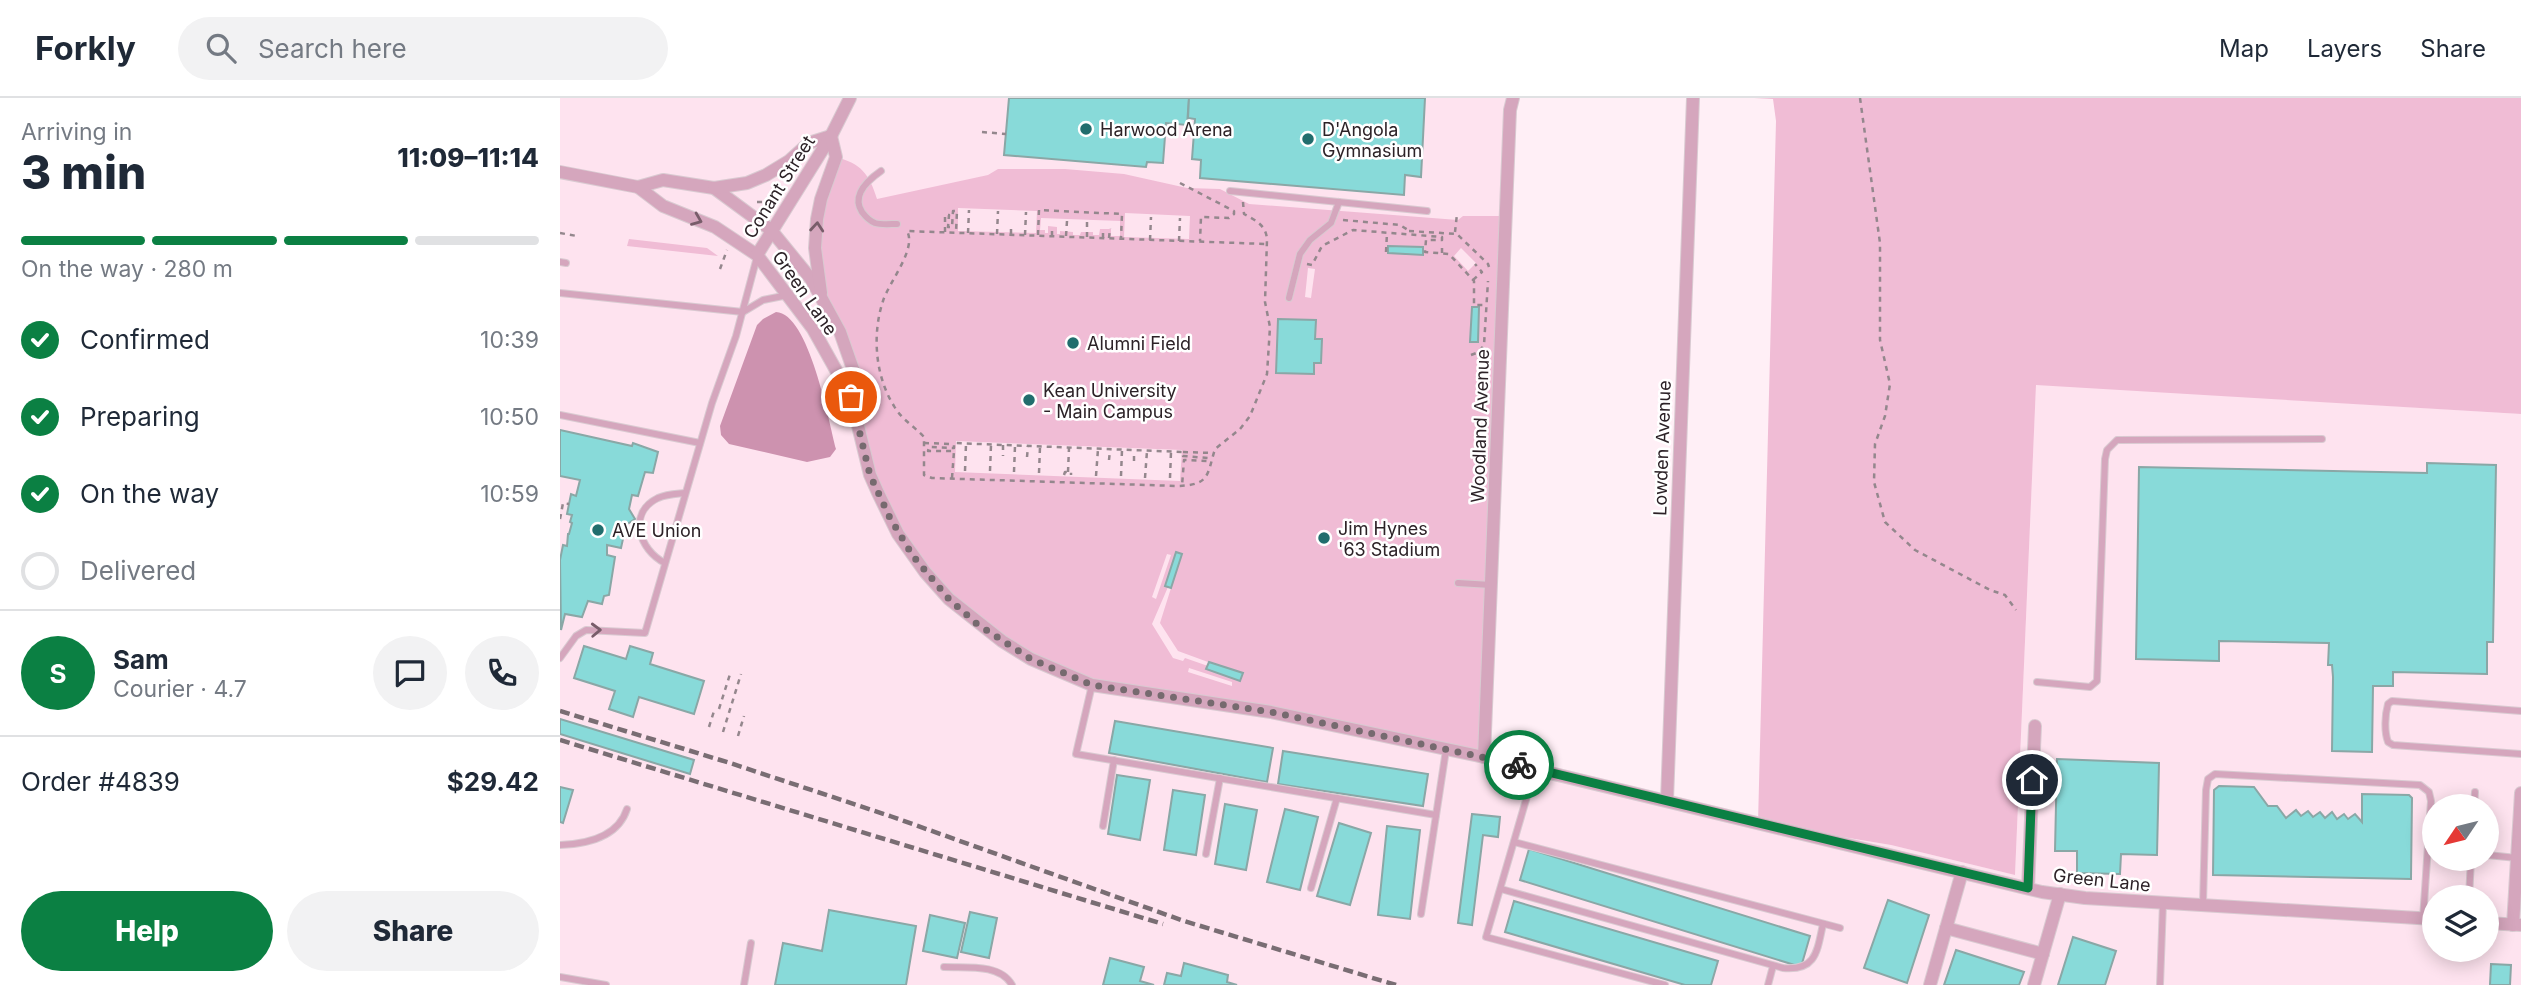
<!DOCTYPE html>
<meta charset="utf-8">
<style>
:root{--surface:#fff;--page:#f2f2f3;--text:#1f2937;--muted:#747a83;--line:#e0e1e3;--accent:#0b8043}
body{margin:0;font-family:Inter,sans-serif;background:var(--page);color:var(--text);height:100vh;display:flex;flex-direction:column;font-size:26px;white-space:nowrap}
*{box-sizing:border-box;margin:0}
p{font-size:23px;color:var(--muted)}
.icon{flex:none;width:38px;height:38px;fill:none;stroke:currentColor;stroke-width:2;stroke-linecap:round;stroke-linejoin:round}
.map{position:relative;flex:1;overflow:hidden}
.panel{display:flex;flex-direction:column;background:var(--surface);width:560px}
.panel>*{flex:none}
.needle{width:46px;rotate:235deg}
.controls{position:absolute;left:1862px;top:696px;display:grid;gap:14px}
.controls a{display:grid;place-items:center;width:77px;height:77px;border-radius:50%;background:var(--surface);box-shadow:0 4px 18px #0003;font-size:35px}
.pin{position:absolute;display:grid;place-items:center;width:60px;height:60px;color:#fff;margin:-30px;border:4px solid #fff;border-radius:50%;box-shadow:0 2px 7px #0007}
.courier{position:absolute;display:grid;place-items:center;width:70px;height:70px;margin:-35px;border:5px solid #0b8043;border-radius:50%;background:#fff;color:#222;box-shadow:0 2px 9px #0007}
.summary em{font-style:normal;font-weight:800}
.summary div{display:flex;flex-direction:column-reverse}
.summary{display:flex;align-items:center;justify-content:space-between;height:119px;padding:0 21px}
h1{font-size:46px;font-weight:800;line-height:52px}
.bar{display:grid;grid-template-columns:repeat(4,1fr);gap:10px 7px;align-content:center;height:84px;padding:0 21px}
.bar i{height:9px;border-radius:5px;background:var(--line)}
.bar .selected{background:var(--accent)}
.bar p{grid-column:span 4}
.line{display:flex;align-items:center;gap:18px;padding:0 21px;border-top:2px solid var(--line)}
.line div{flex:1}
.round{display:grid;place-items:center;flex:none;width:74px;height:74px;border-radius:37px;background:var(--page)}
ol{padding:0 21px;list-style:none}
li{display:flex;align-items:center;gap:21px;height:77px}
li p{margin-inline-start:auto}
li .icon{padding:7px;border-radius:50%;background:var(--accent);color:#fff;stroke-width:4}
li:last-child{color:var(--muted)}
li i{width:38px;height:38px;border:4px solid var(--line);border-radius:50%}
.cta{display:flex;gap:14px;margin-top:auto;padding:14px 21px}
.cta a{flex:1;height:80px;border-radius:42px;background:var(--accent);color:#fff;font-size:28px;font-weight:800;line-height:80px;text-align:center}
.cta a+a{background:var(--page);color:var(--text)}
header{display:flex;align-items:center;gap:42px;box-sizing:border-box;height:98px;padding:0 35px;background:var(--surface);border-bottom:2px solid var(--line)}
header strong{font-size:33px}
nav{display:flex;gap:38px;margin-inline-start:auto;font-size:24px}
.search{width:490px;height:63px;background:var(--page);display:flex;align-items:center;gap:18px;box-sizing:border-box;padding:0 24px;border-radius:38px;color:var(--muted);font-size:26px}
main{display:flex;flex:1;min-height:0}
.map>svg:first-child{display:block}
.built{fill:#fee3ef;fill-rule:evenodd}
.green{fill:#f0bcd5;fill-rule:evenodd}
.water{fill:#cd92af}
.building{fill:#88dad9;stroke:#8aa7a6;stroke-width:2}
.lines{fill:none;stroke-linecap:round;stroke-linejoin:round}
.lane-casing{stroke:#d9cad1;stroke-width:8}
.street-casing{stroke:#d9cad1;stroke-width:14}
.path{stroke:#94878d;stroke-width:2.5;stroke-dasharray:5 5;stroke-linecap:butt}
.lane{stroke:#d5a6bd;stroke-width:6}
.street{stroke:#d5a6bd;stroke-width:12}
.rail{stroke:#796d73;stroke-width:4.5;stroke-dasharray:10 5;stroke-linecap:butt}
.oneway{stroke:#785d6a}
.done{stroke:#766a6f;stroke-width:7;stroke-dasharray:0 12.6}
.route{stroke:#0b8043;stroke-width:9}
.poi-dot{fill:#216d6d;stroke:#fff;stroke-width:2.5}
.labels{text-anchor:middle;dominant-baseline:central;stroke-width:5;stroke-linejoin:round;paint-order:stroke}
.poi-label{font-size:18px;fill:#2c2227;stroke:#fff;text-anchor:start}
.street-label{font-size:18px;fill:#2c2227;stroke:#fff}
</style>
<header>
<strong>Forkly</strong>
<div class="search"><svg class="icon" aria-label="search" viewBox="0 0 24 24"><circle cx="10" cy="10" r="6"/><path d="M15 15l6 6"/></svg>Search here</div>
<nav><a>Map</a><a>Layers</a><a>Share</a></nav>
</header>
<main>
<section class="panel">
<div class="summary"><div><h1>3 min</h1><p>Arriving in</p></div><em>11:09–11:14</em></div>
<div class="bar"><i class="selected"></i><i class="selected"></i><i class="selected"></i><i></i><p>On the way · 280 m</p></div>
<ol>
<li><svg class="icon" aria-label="check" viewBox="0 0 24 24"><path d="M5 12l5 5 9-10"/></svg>Confirmed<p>10:39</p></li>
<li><svg class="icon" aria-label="check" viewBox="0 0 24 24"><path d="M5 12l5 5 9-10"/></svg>Preparing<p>10:50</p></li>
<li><svg class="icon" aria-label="check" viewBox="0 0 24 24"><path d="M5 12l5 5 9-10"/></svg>On the way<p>10:59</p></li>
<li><i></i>Delivered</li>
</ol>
<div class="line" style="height:126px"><b class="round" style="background:var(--accent);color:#fff">S</b><div><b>Sam</b><p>Courier · 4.7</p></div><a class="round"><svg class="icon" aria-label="chat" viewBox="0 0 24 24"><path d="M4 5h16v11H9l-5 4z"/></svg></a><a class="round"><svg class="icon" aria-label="phone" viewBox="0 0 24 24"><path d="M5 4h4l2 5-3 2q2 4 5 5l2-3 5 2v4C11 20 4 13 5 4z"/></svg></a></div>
<div class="line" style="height:91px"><div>Order #4839</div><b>$29.42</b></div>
<div class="cta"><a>Help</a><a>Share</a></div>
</section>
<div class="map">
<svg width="1961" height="887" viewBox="0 0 1961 887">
<rect width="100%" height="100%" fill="#ffeff6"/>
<path class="built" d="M0 0H953L924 658 1198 725 1331 747 1455 777 1476 286 1961 316V887H0ZM1874 709H1927V761H1874ZM1874 800H1927V852H1874Z"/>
<g class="green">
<path d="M1194 0H1961V316L1476 287 1455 777 1331 747 1198 725 1216 23 1213 1Z"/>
<path d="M276 59C301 66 309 75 317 101L428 77 438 71H505L564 76 627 90 660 91 689 106 898 122 903 118H946L924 659 532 587 489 570 389 501 330 420 291 299 294 274 261 197 255 150ZM398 110 477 113 476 135 398 133ZM565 115 630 118 629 141 564 139ZM481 120 560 123V138H551V131H540L539 137H533V134H521L520 137H513V134L500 133V136H497V129L488 128V135H485V132H480ZM901 150 916 165 908 173 894 158ZM748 170 755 171 751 200 745 199ZM396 343 622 352 620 383 395 374ZM607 456 611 457 596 501 592 499ZM608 489 611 490 600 525 618 553 648 564V568L625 560 623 563 613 560 592 526ZM629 570 672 584V588L628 574Z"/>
<path d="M69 141 147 150 158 158 67 148Z"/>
</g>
<path class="water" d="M216 214C249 215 269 324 276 351L270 359 247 364 169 346 161 337 160 328 197 227 203 221Z"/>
<g class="building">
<path d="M449 0H629L627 27 606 25 603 65 587 64 586 69 444 57Z"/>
<path d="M629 0H865L861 79 845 77 844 97 640 80 641 62 632 61 635 21 628 20Z"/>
<path d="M828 148 863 149V157L828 155Z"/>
<path d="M912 209H919L918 244H910Z"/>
<path d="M718 221 756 222 755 241H762L761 265H754V276L716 275Z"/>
<path d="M0 332 72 348 73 345 98 354 93 375 85 374 78 398 72 397 69 411 75 421 66 427 61 450 47 447V457L55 459 49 497 44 498 42 506 28 503 22 519 5 516 1 532 0 462 3 447 7 448 8 436H9L12 425 10 424 12 417 7 416 11 396 16 398 20 382 0 378Z"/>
<path d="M1867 365 1936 367 1933 544H1927V576L1833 574V588H1813L1812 654 1772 653 1773 579 1772 567H1768L1769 545 1659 543V563L1576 561 1579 369 1867 375Z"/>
<path d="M616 454 622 456 611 490 605 488Z"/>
<path d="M24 548 66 561 70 548 93 555 90 566 144 583 134 616 79 599 73 619 49 611 55 593 14 580Z"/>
<path d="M649 564 683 575 680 583 646 571Z"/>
<path d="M0 621 134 662 130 676 0 636Z"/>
<path d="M555 623 713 650 707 684 549 655Z"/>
<path d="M723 653 868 676 863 708 718 686Z"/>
<path d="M1497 661 1599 665 1597 757 1561 756 1560 776 1517 775V753H1495Z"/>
<path d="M557 677 590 682 580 742 548 736Z"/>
<path d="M1659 688 1694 689 1708 708H1717L1726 720 1736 712 1741 718 1748 713 1753 719 1760 714 1765 720 1772 714 1777 721 1784 716 1788 721 1795 716 1802 724V696L1849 697 1852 700 1851 781 1653 777 1654 692Z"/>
<path d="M0 689 13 692 3 725 0 724Z"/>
<path d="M613 692 645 697 636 757 604 752Z"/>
<path d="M665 706 697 712 686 772 655 766Z"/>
<path d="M725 711 758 719 740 792 707 784Z"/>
<path d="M912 716 940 719 938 739 923 737 912 827 898 825Z"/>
<path d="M779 725 811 735 790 807 757 798Z"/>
<path d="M827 728 860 732 850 821 818 817Z"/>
<path d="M969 751 1250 838 1241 869 960 782Z"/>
<path d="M1328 802 1369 817 1347 885 1304 870Z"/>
<path d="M954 803 1158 863 1151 887H1125L945 834Z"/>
<path d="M269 812 356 828 346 887H215L223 845 262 853Z"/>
<path d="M410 814 437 820 429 860 401 854Z"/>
<path d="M370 817 405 825 397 860 363 853Z"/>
<path d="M1513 839 1556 853 1545 887H1498Z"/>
<path d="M1396 852 1464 874 1459 887H1384Z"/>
<path d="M550 860 584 869 580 883 594 887H543Z"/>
<path d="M624 865 668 877 667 884 677 887H604L607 875 621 878Z"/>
<path d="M1931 866 1951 867 1950 887H1930Z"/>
</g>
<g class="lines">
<g class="lane-casing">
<g id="lane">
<path d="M321 73C308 82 291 97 302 114 305 118 310 123 315 125 321 127 330 126 337 126"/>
<path d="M670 93 867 113"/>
<path d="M0 164 6 165"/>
<path d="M0 195 183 214 203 202 228 197"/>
<path d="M729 200 740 156 750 142 771 125 779 104"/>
<path d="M0 317 140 345"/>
<path d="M105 465C79 452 67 415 98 400 107 396 116 396 125 395"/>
<path d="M898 485 931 487"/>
<path d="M0 560 16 538 26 532 85 535 152 305 176 238 197 159"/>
<path d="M1477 584 1530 589 1537 583 1545 361 1547 352 1557 342 1762 341"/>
<path d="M532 587 516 656 876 717"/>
<path d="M1961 613 1832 603 1828 606C1825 617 1824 633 1828 644L1833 647 1961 656"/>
<path d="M975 671 926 839 1105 887"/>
<path d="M1914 709 1915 694"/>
<path d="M543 728 554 662"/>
<path d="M954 744 1280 830"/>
<path d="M0 747C27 746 58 739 67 711"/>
<path d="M646 756 660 680"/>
<path d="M1927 757 1957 760"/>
<path d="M751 790 777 700"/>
<path d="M941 791 1223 870C1256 873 1257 854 1263 826"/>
<path d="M1909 800 1911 761"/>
<path d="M1643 806 1646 692 1648 681 1655 676 1860 687 1869 694 1871 703 1863 821"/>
<path d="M861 816 886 652"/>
<path d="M384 869C405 870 440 865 452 887"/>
<path d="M0 879 46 887"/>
<path d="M184 887 191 845"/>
<path d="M1208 887 1213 868"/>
<path d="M1600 887 1603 805"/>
</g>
</g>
<g class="street-casing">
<g id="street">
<path d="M0 74 78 89 103 108 155 129 197 157 253 231 291 299 310 377 318 395 338 436 365 474 389 501 442 543 471 561 532 587 711 614 924 659 1482 794 1525 800 1874 821"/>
<path d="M78 89 103 82 154 90 211 132 251 181 280 234 294 274 291 299"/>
<path d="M154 90 187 85 206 77 229 63 249 45 271 38"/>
<path d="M197 157 271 38 290 0"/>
<path d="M261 195 255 150 257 121 261 101 276 59 271 38"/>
<path d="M924 659 950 12 953 0"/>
<path d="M1107 702 1133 0"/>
<path d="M1468 790 1475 628"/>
<path d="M1927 825 1961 827"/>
<path d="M1953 827 1961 695"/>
<path d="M1386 830 1483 856"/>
<path d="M1370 887 1402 774"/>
<path d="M1474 887 1500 796"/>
</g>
</g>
<g class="path">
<path d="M1300 0 1320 145V242L1330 286 1325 318 1315 346 1314 384 1325 424 1355 452 1430 492 1445 497 1456 512"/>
<path d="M422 34 446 36"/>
<path d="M620 85 674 113V116L669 120 641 119 640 143"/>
<path d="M197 104H215"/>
<path d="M683 104 684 116C695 122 706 127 707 141L705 204 710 229 707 276 690 318 680 331 655 351C647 377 650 387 618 388L372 380 364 377V339C354 328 342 322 334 308 315 278 312 236 323 203 329 184 357 151 347 133L706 146"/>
<path d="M783 122 840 127 848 132"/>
<path d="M849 133 897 136 928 166 929 169"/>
<path d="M385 134V117H389L388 129H392L393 113H397L396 134"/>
<path d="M895 134 897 116"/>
<path d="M0 135 17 138"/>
<path d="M408 135 409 112"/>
<path d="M437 136 438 113"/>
<path d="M451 136V129"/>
<path d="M465 137 466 114"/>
<path d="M478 137 479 112 562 116 561 140"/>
<path d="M492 138V131"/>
<path d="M506 138 507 123"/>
<path d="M527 139V124"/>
<path d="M543 140V132"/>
<path d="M549 140 550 130"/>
<path d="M590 142 591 119"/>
<path d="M619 143 620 120"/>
<path d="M826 154 827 135"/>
<path d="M882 155V148"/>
<path d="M747 166 752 167 762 148 793 132 882 139V142H866L865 154 889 156 914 183V207H926"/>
<path d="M160 171 167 152"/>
<path d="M913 182 922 174 915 166"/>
<path d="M911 257 919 254 924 247 928 183"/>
<path d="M364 345 392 346"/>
<path d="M443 347V358"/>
<path d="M623 354 654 355"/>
<path d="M467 359 468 348"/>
<path d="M549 362 550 352"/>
<path d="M574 363V353"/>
<path d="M405 373 406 346"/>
<path d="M430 373 431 347"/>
<path d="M454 374 455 348"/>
<path d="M508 374 509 350"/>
<path d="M479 375 480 349"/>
<path d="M504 377 505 374H511V377"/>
<path d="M536 378 538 351"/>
<path d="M561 378 562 352"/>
<path d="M392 380 394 353H368L369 349 394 350V345L623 354V358L648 360V363L624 362 622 388"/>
<path d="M585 380 587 353"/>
<path d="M610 380 611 354"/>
<path d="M0 421 3 405 9 406"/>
<path d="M159 611 171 573"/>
<path d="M149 629 155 610"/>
<path d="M163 634 181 576"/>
<path d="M178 638 184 618"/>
</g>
<use href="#lane" class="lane"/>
<use href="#street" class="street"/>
<g class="rail">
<path d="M0 613 170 665 330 718 624 823 836 887"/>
<path d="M0 642 603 826"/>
</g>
</g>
<defs><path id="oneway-chevron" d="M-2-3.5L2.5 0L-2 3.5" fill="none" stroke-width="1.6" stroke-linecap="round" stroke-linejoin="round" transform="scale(1.75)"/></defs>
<g class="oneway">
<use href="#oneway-chevron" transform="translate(137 122) rotate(22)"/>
<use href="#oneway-chevron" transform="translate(257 129) rotate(-85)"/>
<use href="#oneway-chevron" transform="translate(36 532) rotate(-2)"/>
</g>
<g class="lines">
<path class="done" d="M291 299 310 377 330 420 353 458 389 501 417 526 471 561 532 587 711 614 959 667"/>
<path class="route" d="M959 667 1468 790 1472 682"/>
</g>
<g class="poi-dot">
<circle cx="526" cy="31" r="7"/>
<circle cx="748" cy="41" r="7"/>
<circle cx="513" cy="245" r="7"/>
<circle cx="469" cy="302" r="7"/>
<circle cx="38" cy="432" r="7"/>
<circle cx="764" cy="440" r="7"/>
</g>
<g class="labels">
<g class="poi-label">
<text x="540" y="31">Harwood Arena</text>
<text x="762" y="31">D'Angola<tspan x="762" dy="21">Gymnasium</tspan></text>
<text x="527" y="245">Alumni Field</text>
<text x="483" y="292">Kean University<tspan x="483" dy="21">- Main Campus</tspan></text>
<text x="778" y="430">Jim Hynes<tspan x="778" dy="21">'63 Stadium</tspan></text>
<text x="52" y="432">AVE Union</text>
</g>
<g class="street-label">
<text transform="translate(219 89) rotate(-58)">Conant Street</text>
<text transform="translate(245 195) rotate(55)">Green Lane</text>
<text transform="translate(920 328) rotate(-88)">Woodland Avenue</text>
<text transform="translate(1102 350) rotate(-88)">Lowden Avenue</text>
<text transform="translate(1542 782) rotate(6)">Green Lane</text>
</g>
</g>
</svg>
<div class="controls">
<a><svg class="needle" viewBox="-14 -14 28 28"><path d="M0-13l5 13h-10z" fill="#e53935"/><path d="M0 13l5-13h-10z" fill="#747a83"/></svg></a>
<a><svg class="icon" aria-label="layers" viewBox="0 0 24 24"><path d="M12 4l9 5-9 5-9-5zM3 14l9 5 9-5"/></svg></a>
</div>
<div class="pin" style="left:291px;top:299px;background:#ea580c"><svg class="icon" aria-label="bag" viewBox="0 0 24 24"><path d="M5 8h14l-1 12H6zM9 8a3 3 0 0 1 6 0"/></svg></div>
<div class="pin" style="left:1472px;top:682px;background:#1f2937"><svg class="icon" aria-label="home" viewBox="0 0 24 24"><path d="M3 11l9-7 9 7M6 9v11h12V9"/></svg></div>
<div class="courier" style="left:959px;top:667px"><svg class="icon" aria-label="bike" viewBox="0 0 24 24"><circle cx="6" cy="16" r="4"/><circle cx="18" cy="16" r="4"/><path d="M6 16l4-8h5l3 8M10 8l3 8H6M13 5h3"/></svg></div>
</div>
</main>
